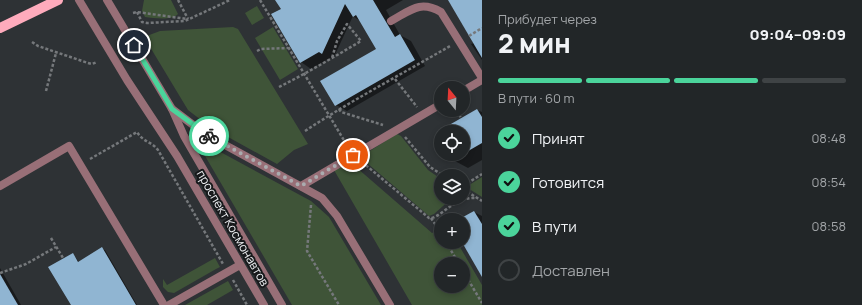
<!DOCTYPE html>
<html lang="ru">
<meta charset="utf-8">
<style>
:root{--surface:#222628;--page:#2e3234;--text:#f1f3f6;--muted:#a2a5a8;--line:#3f4345;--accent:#4bd49b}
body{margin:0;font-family:Manrope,sans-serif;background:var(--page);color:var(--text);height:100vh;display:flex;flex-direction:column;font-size:15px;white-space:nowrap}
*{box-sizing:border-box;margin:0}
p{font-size:13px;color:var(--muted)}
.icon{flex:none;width:22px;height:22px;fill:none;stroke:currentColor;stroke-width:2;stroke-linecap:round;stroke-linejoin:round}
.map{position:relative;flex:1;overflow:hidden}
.sheet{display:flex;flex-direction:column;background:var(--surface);width:380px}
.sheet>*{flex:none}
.needle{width:26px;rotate:342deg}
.buttons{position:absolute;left:434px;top:81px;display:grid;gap:8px}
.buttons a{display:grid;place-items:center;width:36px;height:36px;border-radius:50%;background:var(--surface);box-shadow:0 2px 6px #0003,0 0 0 1px var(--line);font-size:20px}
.pin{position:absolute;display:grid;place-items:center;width:34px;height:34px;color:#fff;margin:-17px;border:2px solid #fff;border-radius:50%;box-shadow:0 1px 4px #0007}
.courier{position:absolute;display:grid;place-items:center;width:40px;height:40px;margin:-20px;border:3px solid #4bd49b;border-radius:50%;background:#fff;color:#222;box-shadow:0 1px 5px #0007}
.headline em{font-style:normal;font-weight:800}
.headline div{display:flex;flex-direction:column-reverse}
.headline{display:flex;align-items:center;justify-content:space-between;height:68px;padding:0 16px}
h1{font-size:26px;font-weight:800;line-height:30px}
.bar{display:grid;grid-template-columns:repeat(4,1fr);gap:6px 4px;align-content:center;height:48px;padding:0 16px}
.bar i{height:5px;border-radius:3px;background:var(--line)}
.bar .active{background:var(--accent)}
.bar p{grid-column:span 4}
ol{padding:0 16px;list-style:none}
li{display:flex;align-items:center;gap:12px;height:44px}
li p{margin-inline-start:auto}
li .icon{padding:4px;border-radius:50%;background:var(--accent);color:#111;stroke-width:4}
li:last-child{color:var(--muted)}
li i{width:22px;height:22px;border:2px solid var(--line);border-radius:50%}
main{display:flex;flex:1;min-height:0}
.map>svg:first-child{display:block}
.green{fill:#3f5438;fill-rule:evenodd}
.shadow{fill:#0007}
.building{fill:#90b5d2}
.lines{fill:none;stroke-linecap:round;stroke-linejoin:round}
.path{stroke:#75787b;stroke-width:2.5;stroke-dasharray:3 2;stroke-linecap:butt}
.service{stroke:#986f77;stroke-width:8}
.minor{stroke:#986f77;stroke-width:8}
.tertiary{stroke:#986f77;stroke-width:8}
.primary{stroke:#feabbc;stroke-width:10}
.done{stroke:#aaacaf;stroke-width:4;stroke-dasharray:0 7.2}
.route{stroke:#4bd49b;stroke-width:5}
.labels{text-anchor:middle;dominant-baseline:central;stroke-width:4;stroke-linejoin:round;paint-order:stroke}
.street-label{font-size:12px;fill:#eceef1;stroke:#17191b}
</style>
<main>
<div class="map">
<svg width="482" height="305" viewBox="0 0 482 305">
<rect width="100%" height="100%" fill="#2e3235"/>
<g class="green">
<path d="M144 0H171L178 14C171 21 154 18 145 17L142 11Z"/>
<path d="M257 6 264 18 252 25 245 13Z"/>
<path d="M233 27 238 29 308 144 294 150 277 164 210 127 188 110 144 37 160 31Z"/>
<path d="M273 27 298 69 280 80 255 38Z"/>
<path d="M397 134 401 136 428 170 441 179V198H452L434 214 429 216 360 157Z"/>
<path d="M201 142H202L311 201 329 217 381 305H292L201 149Z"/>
<path d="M349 161 432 233 441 229V242H457L482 285V305H412L334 170ZM441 264H463V286H441Z"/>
<path d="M482 177V197L466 187Z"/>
<path d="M215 258 220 267 216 269 174 293 168 292 163 287V279L167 285Z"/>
<path d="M228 281 233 290 207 305H185Z"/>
</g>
<g class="shadow">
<path d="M279 0H403L386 10 400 35 411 41 425 66 347 111 336 105 377 49 360 21 353 16 333 59 330 58 311 69 301 62Z"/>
<path d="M450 0H482V60L471 44 474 43Z"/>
<path d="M477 110 482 112V160L468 168 453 160 449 154H463V132H449Z"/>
<path d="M474 212 482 216V275L463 242V220H460Z"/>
<path d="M102 249 105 250 137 305H72L73 254 79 262Z"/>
<path d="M0 268 21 305H0Z"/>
</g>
<g class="building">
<path d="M275 0H373L395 37 400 34 415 60 335 106 320 81 376 49 356 15 353 17 345 4 322 54 319 52 300 63 271 14 281 9Z"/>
<path d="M448 0H482V58Z"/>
<path d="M477 109 482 117V143L463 154V132H437Z"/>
<path d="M474 211 482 224V277L463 244V217Z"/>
<path d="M102 247 136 305H71L48 267 73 253 78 262Z"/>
<path d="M0 274 18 305H0Z"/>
</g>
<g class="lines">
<g class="path">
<path d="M178 0 188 19"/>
<path d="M260 0 348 147"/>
<path d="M137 12 142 22 147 23 185 21 230 0"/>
<path d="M133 13 137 12 187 19"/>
<path d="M469 36 482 28"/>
<path d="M32 42 38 46 88 63 92 64 97 62"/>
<path d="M257 51 261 49 288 48"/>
<path d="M395 79 417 107"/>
<path d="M279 87C307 73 334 57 361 41L347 24 337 41 332 58"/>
<path d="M46 91 56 53"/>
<path d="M339 109 341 112 383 125"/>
<path d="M457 110 461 118"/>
<path d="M305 131C352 100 402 74 450 46"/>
<path d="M405 137 430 167 444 176"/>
<path d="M90 159 137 132C144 143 151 141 158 150L223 264"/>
<path d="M362 162 429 218C439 220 453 197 475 198"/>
<path d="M463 186 482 174"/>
<path d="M463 189 482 201"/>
<path d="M311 205 307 251 339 305"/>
<path d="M431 218 441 233"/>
<path d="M51 238 63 258"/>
<path d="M446 242 459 264"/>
<path d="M463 271 482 303"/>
<path d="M0 273 26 264 56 247"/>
<path d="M233 280 247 305"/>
</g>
<g class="service">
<path d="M391 21C411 10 420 0 441 12L482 78"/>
<path d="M463 91 482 80"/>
<path d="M0 186 69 146 164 305"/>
<path d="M301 186 441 104"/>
<path d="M169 305 240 265"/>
</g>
<path class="minor" d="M172 109 205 134 322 198 337 216 390 305"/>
<g class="tertiary">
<path d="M79 0 127 80 177 156 264 305"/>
<path d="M107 0 172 109 184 136 282 305"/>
</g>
<path class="primary" d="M0 28 58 0"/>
</g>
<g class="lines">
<path class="done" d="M209 136 301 186 353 155"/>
<path class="route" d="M134 45 172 109 209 136"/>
</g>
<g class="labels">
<g class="street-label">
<text transform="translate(233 228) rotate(60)">проспект Космонавтов</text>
</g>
</g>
</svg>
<div class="buttons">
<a><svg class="needle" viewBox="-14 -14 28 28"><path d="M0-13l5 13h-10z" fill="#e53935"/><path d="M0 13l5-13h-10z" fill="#a2a5a8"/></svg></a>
<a><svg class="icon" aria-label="locate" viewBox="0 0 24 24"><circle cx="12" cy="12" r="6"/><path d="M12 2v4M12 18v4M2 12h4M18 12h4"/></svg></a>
<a><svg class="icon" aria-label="layers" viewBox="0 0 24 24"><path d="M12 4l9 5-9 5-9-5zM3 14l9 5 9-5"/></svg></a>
<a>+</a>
<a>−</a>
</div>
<div class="pin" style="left:353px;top:155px;background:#ea580c"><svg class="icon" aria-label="bag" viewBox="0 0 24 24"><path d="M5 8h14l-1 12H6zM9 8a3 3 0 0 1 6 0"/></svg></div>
<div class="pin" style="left:134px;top:45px;background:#1f2937"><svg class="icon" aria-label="home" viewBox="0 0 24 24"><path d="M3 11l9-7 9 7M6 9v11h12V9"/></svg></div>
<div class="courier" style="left:209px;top:136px"><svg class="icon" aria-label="bike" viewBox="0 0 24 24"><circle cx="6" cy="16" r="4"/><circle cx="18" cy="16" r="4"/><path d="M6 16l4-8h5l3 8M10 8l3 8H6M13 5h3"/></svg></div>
</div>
<section class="sheet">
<div class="headline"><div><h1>2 мин</h1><p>Прибудет через</p></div><em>09:04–09:09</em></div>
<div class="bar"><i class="active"></i><i class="active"></i><i class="active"></i><i></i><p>В пути · 60 m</p></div>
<ol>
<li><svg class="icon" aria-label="check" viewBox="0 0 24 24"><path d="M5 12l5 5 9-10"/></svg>Принят<p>08:48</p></li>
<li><svg class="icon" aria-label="check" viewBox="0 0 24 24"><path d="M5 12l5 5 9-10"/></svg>Готовится<p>08:54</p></li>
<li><svg class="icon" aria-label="check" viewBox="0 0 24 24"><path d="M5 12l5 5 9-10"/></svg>В пути<p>08:58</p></li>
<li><i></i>Доставлен</li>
</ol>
</section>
</main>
